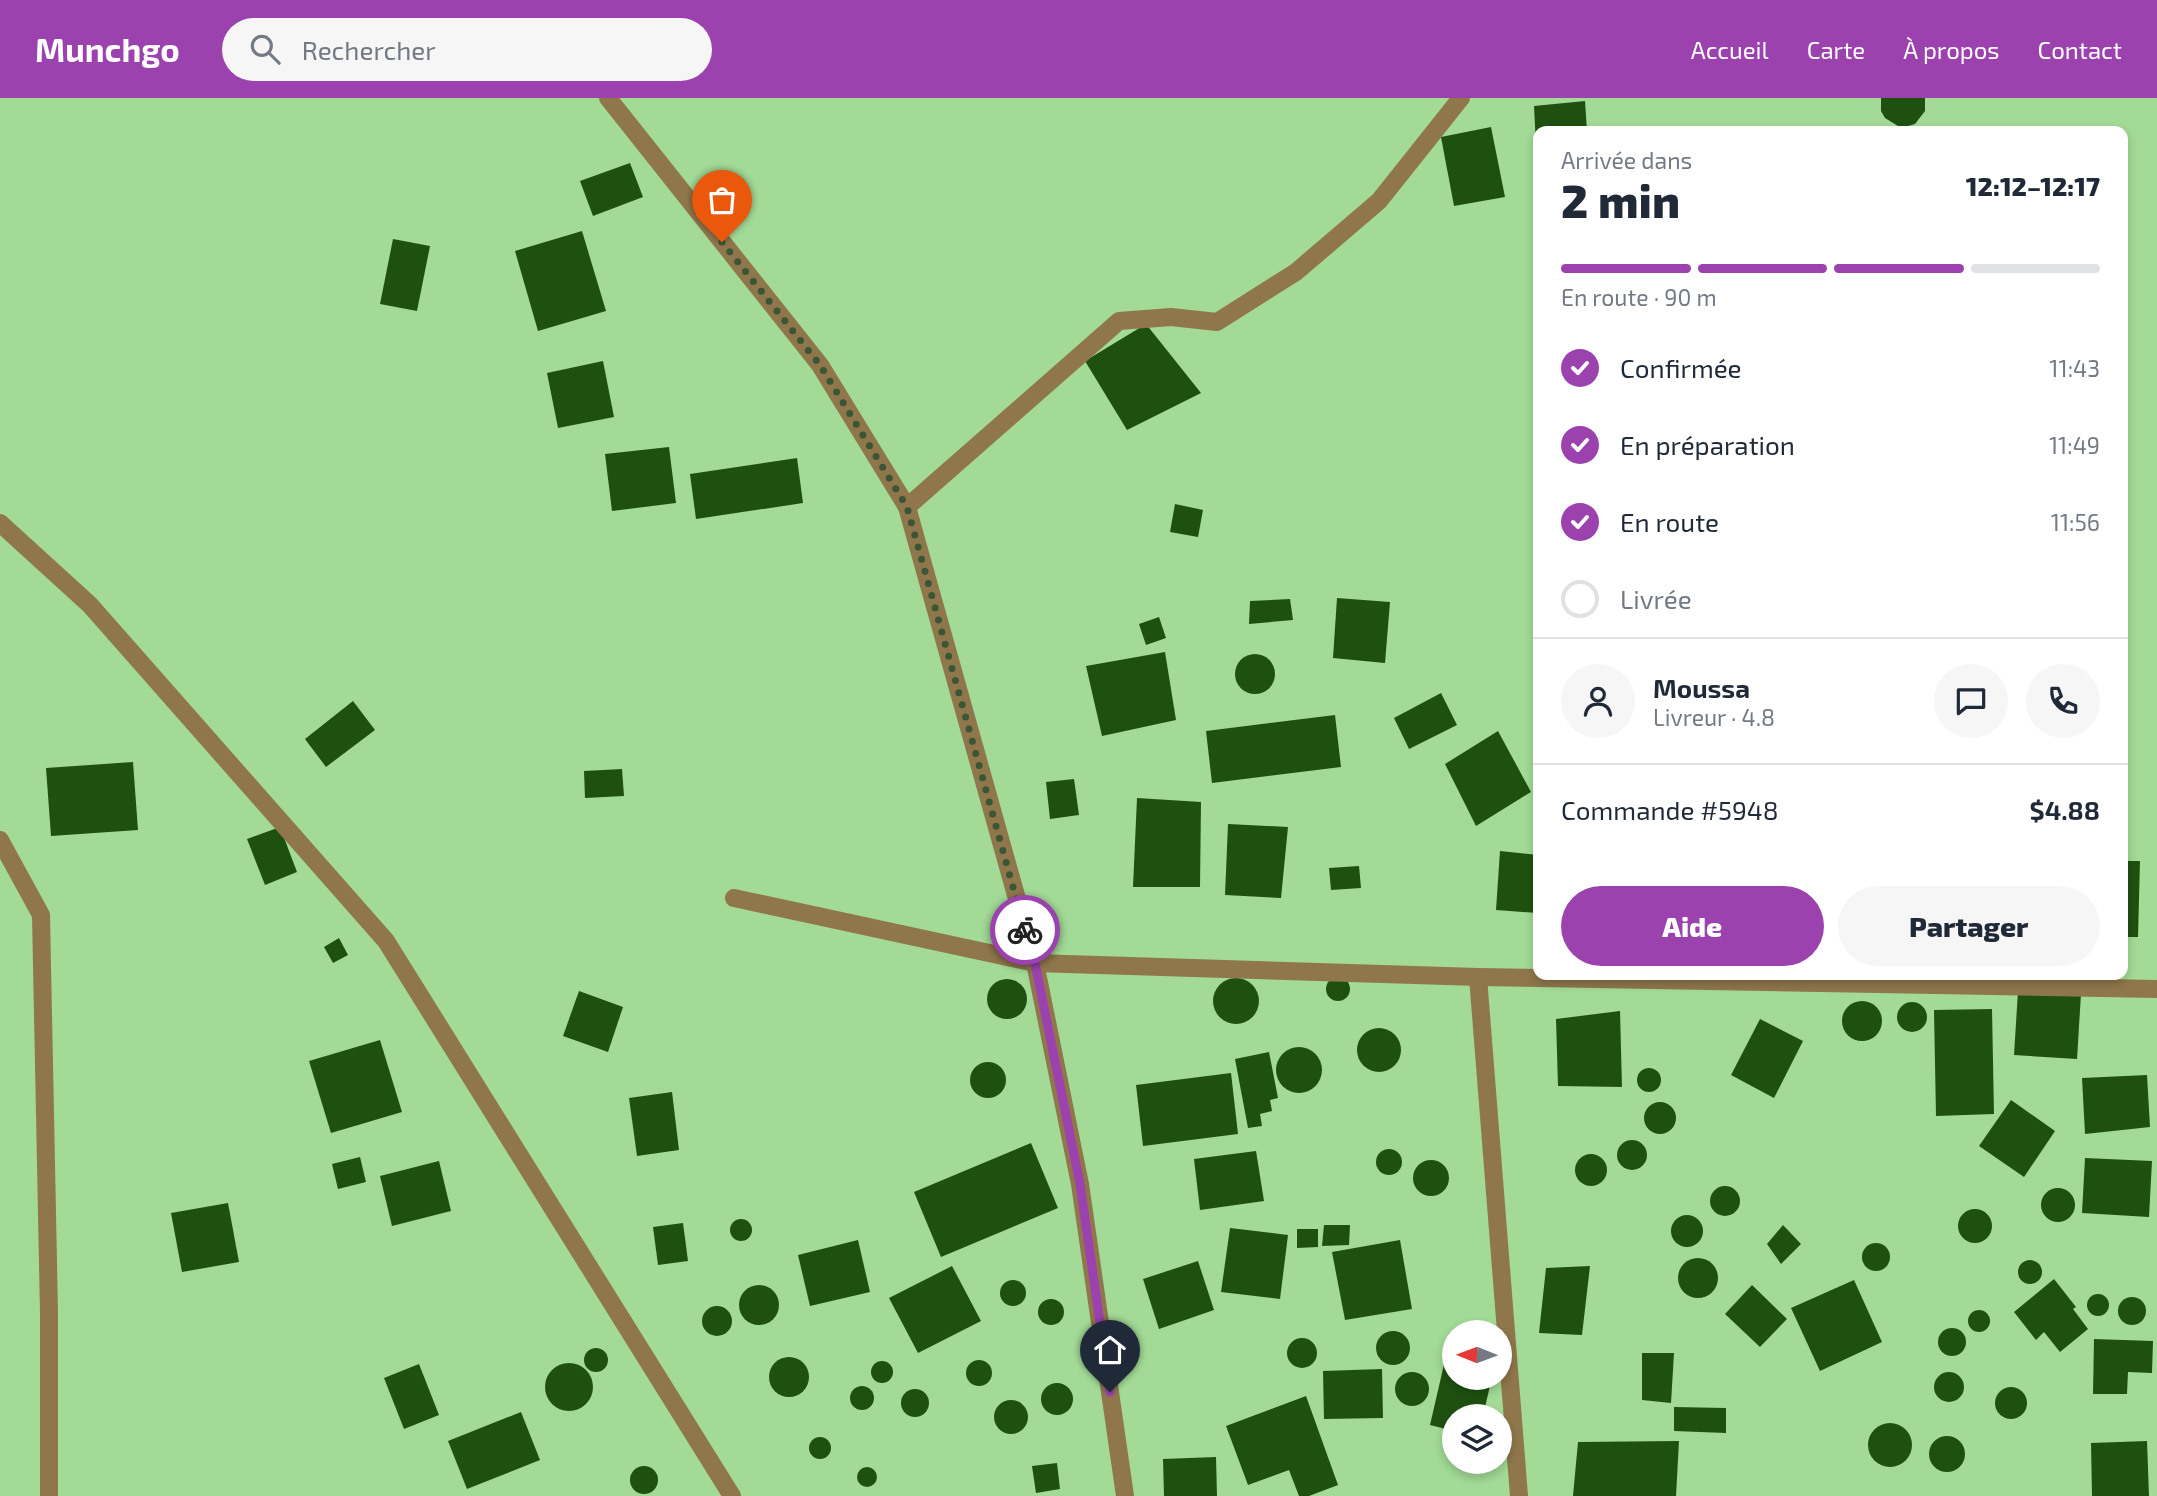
<!DOCTYPE html>
<html lang="fr">
<meta charset="utf-8">
<style>
:root{--surface:#fff;--page:#f6f6f7;--text:#1f2937;--muted:#747a83;--line:#e0e1e3;--accent:#9b42af}
body{margin:0;font-family:"Exo 2",sans-serif;background:var(--page);color:var(--text);height:100vh;display:flex;flex-direction:column;font-size:26px;white-space:nowrap}
*{box-sizing:border-box;margin:0}
p{font-size:23px;color:var(--muted)}
.icon{flex:none;width:38px;height:38px;fill:none;stroke:currentColor;stroke-width:2;stroke-linecap:round;stroke-linejoin:round}
.map{position:relative;flex:1;overflow:hidden}
.side{position:absolute;left:1533px;top:28px;width:595px;height:854px;display:flex;flex-direction:column;background:var(--surface);border-radius:14px;box-shadow:0 4px 10px #0003}
.side>*{flex:none}
.needle{width:46px;rotate:271deg}
.tools{position:absolute;left:1442px;top:1222px;display:grid;gap:14px}
.tools a{display:grid;place-items:center;width:70px;height:70px;border-radius:50%;background:var(--surface);box-shadow:0 4px 10px #0003;font-size:35px}
.pin{position:absolute;display:grid;place-items:center;width:60px;height:60px;color:#fff;margin:-72px -30px;border-radius:50% 50% 50% 0;rotate:-45deg;box-shadow:0 0 7px #0007}
.pin .icon{rotate:45deg}
.courier{position:absolute;display:grid;place-items:center;width:70px;height:70px;margin:-35px;border:5px solid #9b42af;border-radius:50%;background:#fff;color:#222;box-shadow:0 2px 9px #0007}
.headline em{font-style:normal;font-weight:800}
.headline div{display:flex;flex-direction:column-reverse}
.headline{display:flex;align-items:center;justify-content:space-between;height:119px;padding:0 28px}
h1{font-size:46px;font-weight:800;line-height:52px}
.bar{display:grid;grid-template-columns:repeat(4,1fr);gap:10px 7px;align-content:center;height:84px;padding:0 28px}
.bar i{height:9px;border-radius:5px;background:var(--line)}
.bar .selected{background:var(--accent)}
.bar p{grid-column:span 4}
.line{display:flex;align-items:center;gap:18px;padding:0 28px;border-top:2px solid var(--line)}
.line div{flex:1}
.round{display:grid;place-items:center;flex:none;width:74px;height:74px;border-radius:37px;background:var(--page)}
ol{padding:0 28px;list-style:none}
li{display:flex;align-items:center;gap:21px;height:77px}
li p{margin-inline-start:auto}
li .icon{padding:7px;border-radius:50%;background:var(--accent);color:#fff;stroke-width:4}
li:last-child{color:var(--muted)}
li i{width:38px;height:38px;border:4px solid var(--line);border-radius:50%}
.button{display:flex;gap:14px;margin-top:auto;padding:14px 28px}
.button a{flex:1;height:80px;border-radius:42px;background:var(--accent);color:#fff;font-size:28px;font-weight:800;line-height:80px;text-align:center}
.button a+a{background:var(--page);color:var(--text)}
header{display:flex;align-items:center;gap:42px;box-sizing:border-box;height:98px;padding:0 35px;background:var(--accent);color:#fff}
header strong{font-size:33px}
nav{display:flex;gap:38px;margin-inline-start:auto;font-size:24px}
.search{width:490px;height:63px;background:var(--page);display:flex;align-items:center;gap:18px;box-sizing:border-box;padding:0 24px;border-radius:38px;color:var(--muted);font-size:26px}
.map>svg:first-child{display:block}
.building{fill:#1e5110}
.lines{fill:none;stroke-linecap:round;stroke-linejoin:round}
.minor{stroke:#90774b;stroke-width:18}
.tertiary{stroke:#90774b;stroke-width:18}
.done{stroke:#395734;stroke-width:7;stroke-dasharray:0 12.6}
.route{stroke:#9b42af;stroke-width:9}
</style>
<header>
<strong>Munchgo</strong>
<div class="search"><svg class="icon" aria-label="search" viewBox="0 0 24 24"><circle cx="10" cy="10" r="6"/><path d="M15 15l6 6"/></svg>Rechercher</div>
<nav><a>Accueil</a><a>Carte</a><a>À propos</a><a>Contact</a></nav>
</header>
<div class="map">
<svg width="2157" height="1398" viewBox="0 0 2157 1398">
<rect width="100%" height="100%" fill="#a2da96"/>
<g class="building">
<path d="M1881 0H1925V13L1915 26 1908 28H1898L1885 20 1881 13Z"/>
<path d="M1585 3 1587 33H1538V48H1536L1534 8Z"/>
<path d="M1491 29 1505 99 1454 108 1441 39Z"/>
<path d="M630 65 643 99 593 118 580 83Z"/>
<path d="M582 133 606 213 538 233 515 153Z"/>
<path d="M393 141 430 148 417 213 380 206Z"/>
<path d="M1146 226 1201 295 1127 332 1085 263Z"/>
<path d="M603 263 614 319 558 330 547 275Z"/>
<path d="M669 349 676 405 612 413 605 356Z"/>
<path d="M797 360 803 405 696 421 690 376Z"/>
<path d="M1175 406 1203 412 1198 439 1170 434Z"/>
<path d="M1337 500 1390 504 1385 565 1333 560Z"/>
<path d="M1290 501 1293 522 1249 526 1250 503Z"/>
<path d="M1159 519 1166 540 1146 547 1139 526Z"/>
<path d="M1165 554 1176 622 1102 638 1086 568Z"/>
<circle cx="1255" cy="576" r="20"/>
<path d="M1441 595 1457 627 1409 651 1394 620Z"/>
<path d="M353 603 375 632 326 669 305 641Z"/>
<path d="M1335 617 1341 669 1212 685 1206 633Z"/>
<path d="M1498 633 1531 694 1476 728 1445 666Z"/>
<path d="M133 664 138 732 51 738 46 670Z"/>
<path d="M622 671 624 698 585 700 584 673Z"/>
<path d="M1074 681 1079 717 1050 721 1046 684Z"/>
<path d="M1137 700 1201 704 1200 789H1133Z"/>
<path d="M1228 726 1288 729 1281 800 1225 797Z"/>
<path d="M280 729 297 774 265 787 247 741Z"/>
<path d="M1500 753 1538 757V815L1496 812Z"/>
<path d="M2123 763H2140L2138 839H2123Z"/>
<path d="M1359 768 1361 790 1331 792 1329 770Z"/>
<path d="M339 840 348 857 333 865 324 849Z"/>
<circle cx="1338" cy="891" r="12"/>
<circle cx="1236" cy="903" r="23"/>
<circle cx="1007" cy="901" r="20"/>
<path d="M579 893 623 909 608 954 563 938Z"/>
<path d="M2018 893 2081 896 2077 961 2014 957Z"/>
<circle cx="1862" cy="923" r="20"/>
<circle cx="1912" cy="919" r="15"/>
<path d="M1992 911 1994 1016 1936 1018 1934 912Z"/>
<path d="M1620 913 1622 989 1558 988 1556 921Z"/>
<path d="M1760 921 1803 943 1774 1000 1731 977Z"/>
<circle cx="1379" cy="952" r="22"/>
<path d="M380 942 402 1014 331 1035 309 963Z"/>
<circle cx="1299" cy="972" r="23"/>
<path d="M1269 954 1278 1000 1270 1002 1272 1013 1260 1016 1262 1028 1248 1030 1235 961Z"/>
<circle cx="988" cy="982" r="18"/>
<circle cx="1649" cy="982" r="12"/>
<path d="M1231 975 1238 1036 1143 1048 1136 987Z"/>
<path d="M2147 977 2150 1029 2085 1036 2082 980Z"/>
<path d="M672 994 679 1052 637 1058 629 1000Z"/>
<path d="M2011 1002 2055 1033 2024 1079 1979 1048Z"/>
<circle cx="1660" cy="1020" r="16"/>
<circle cx="1632" cy="1057" r="15"/>
<path d="M1031 1045 1058 1110 941 1159 914 1094Z"/>
<circle cx="1389" cy="1064" r="13"/>
<path d="M1256 1053 1264 1103 1200 1112 1194 1061Z"/>
<circle cx="1591" cy="1072" r="16"/>
<path d="M360 1059 366 1084 338 1091 332 1066Z"/>
<path d="M2085 1060 2152 1063 2149 1119 2082 1115Z"/>
<circle cx="1431" cy="1080" r="18"/>
<path d="M439 1063 451 1113 392 1128 380 1078Z"/>
<circle cx="1725" cy="1103" r="15"/>
<circle cx="2058" cy="1107" r="17"/>
<path d="M228 1105 239 1164 182 1174 171 1115Z"/>
<circle cx="1975" cy="1128" r="17"/>
<circle cx="1687" cy="1133" r="16"/>
<circle cx="741" cy="1132" r="11"/>
<path d="M683 1125 688 1163 658 1167 653 1129Z"/>
<path d="M1324 1127H1350L1349 1147 1322 1148Z"/>
<path d="M1783 1127 1801 1146 1781 1166 1767 1146Z"/>
<path d="M1230 1130 1288 1137 1280 1201 1221 1194Z"/>
<path d="M1297 1131H1318V1149L1297 1150Z"/>
<path d="M858 1142 870 1194 810 1208 798 1157Z"/>
<path d="M1400 1142 1412 1211 1345 1222 1332 1154Z"/>
<circle cx="1876" cy="1159" r="14"/>
<circle cx="1698" cy="1180" r="20"/>
<circle cx="2030" cy="1174" r="12"/>
<path d="M1198 1163 1214 1212 1159 1231 1143 1181Z"/>
<path d="M952 1168 981 1223 918 1255 889 1200Z"/>
<path d="M1590 1168 1582 1237 1539 1235 1546 1170Z"/>
<path d="M2054 1181 2076 1209 2073 1211 2088 1231 2060 1254 2044 1234 2036 1242 2014 1214Z"/>
<circle cx="1013" cy="1195" r="13"/>
<path d="M1854 1182 1882 1244 1820 1273 1791 1210Z"/>
<path d="M1752 1187 1787 1221 1760 1249 1725 1216Z"/>
<circle cx="759" cy="1207" r="20"/>
<circle cx="2098" cy="1207" r="11"/>
<circle cx="2132" cy="1213" r="14"/>
<circle cx="1051" cy="1214" r="13"/>
<circle cx="717" cy="1223" r="15"/>
<circle cx="1979" cy="1223" r="11"/>
<circle cx="1952" cy="1244" r="14"/>
<circle cx="1393" cy="1250" r="17"/>
<circle cx="1302" cy="1255" r="15"/>
<path d="M2094 1241 2153 1243 2152 1275 2128 1274 2127 1296H2093Z"/>
<path d="M1448 1249 1454 1250V1279H1492L1483 1318H1454V1333L1430 1327Z"/>
<circle cx="596" cy="1262" r="12"/>
<path d="M1642 1255H1674L1671 1305 1642 1302Z"/>
<circle cx="789" cy="1279" r="20"/>
<circle cx="979" cy="1275" r="13"/>
<circle cx="882" cy="1274" r="11"/>
<circle cx="569" cy="1289" r="24"/>
<path d="M419 1266 439 1317 404 1331 384 1280Z"/>
<path d="M1382 1271 1383 1320 1324 1321 1323 1273Z"/>
<circle cx="1949" cy="1289" r="15"/>
<circle cx="1412" cy="1291" r="17"/>
<circle cx="1057" cy="1301" r="16"/>
<circle cx="862" cy="1300" r="12"/>
<circle cx="2011" cy="1305" r="16"/>
<circle cx="915" cy="1305" r="14"/>
<path d="M1306 1298 1338 1387 1309 1398H1299L1289 1372 1248 1387 1226 1328Z"/>
<circle cx="1011" cy="1319" r="17"/>
<path d="M1674 1309 1726 1310V1335L1674 1333Z"/>
<path d="M521 1314 540 1362 467 1391 448 1343Z"/>
<circle cx="1890" cy="1347" r="22"/>
<circle cx="1947" cy="1356" r="18"/>
<circle cx="820" cy="1350" r="11"/>
<path d="M1679 1343 1676 1398H1573L1578 1344Z"/>
<path d="M2147 1343 2149 1398H2092L2091 1345Z"/>
<path d="M1216 1359 1217 1398H1164L1163 1361Z"/>
<path d="M1057 1365 1060 1391 1036 1395 1032 1368Z"/>
<circle cx="644" cy="1382" r="14"/>
<circle cx="867" cy="1379" r="10"/>
</g>
<g class="lines">
<g class="minor">
<path d="M608 0 820 267 907 409 1035 865 1080 1086 1125 1398"/>
<path d="M907 409 1119 223 1171 219 1217 224 1296 174 1379 103 1461 0"/>
<path d="M0 742 41 817 49 1215V1398"/>
<path d="M734 800 1035 865 1478 879 2157 891"/>
<path d="M1478 879 1519 1398"/>
</g>
<path class="tertiary" d="M0 425 90 507 386 843 732 1398"/>
</g>
<g class="lines">
<path class="done" d="M722 144 820 267 907 409 1025 832"/>
<path class="route" d="M1025 832 1035 865 1080 1086 1110 1294"/>
</g>
</svg>
<div class="tools">
<a><svg class="needle" viewBox="-14 -14 28 28"><path d="M0-13l5 13h-10z" fill="#e53935"/><path d="M0 13l5-13h-10z" fill="#747a83"/></svg></a>
<a><svg class="icon" aria-label="layers" viewBox="0 0 24 24"><path d="M12 4l9 5-9 5-9-5zM3 14l9 5 9-5"/></svg></a>
</div>
<div class="pin" style="left:722px;top:144px;background:#ea580c"><svg class="icon" aria-label="bag" viewBox="0 0 24 24"><path d="M5 8h14l-1 12H6zM9 8a3 3 0 0 1 6 0"/></svg></div>
<div class="pin" style="left:1110px;top:1294px;background:#1f2937"><svg class="icon" aria-label="home" viewBox="0 0 24 24"><path d="M3 11l9-7 9 7M6 9v11h12V9"/></svg></div>
<div class="courier" style="left:1025px;top:832px"><svg class="icon" aria-label="bike" viewBox="0 0 24 24"><circle cx="6" cy="16" r="4"/><circle cx="18" cy="16" r="4"/><path d="M6 16l4-8h5l3 8M10 8l3 8H6M13 5h3"/></svg></div>
<section class="side">
<div class="headline"><div><h1>2 min</h1><p>Arrivée dans</p></div><em>12:12–12:17</em></div>
<div class="bar"><i class="selected"></i><i class="selected"></i><i class="selected"></i><i></i><p>En route · 90 m</p></div>
<ol>
<li><svg class="icon" aria-label="check" viewBox="0 0 24 24"><path d="M5 12l5 5 9-10"/></svg>Confirmée<p>11:43</p></li>
<li><svg class="icon" aria-label="check" viewBox="0 0 24 24"><path d="M5 12l5 5 9-10"/></svg>En préparation<p>11:49</p></li>
<li><svg class="icon" aria-label="check" viewBox="0 0 24 24"><path d="M5 12l5 5 9-10"/></svg>En route<p>11:56</p></li>
<li><i></i>Livrée</li>
</ol>
<div class="line" style="height:126px"><a class="round"><svg class="icon" aria-label="person" viewBox="0 0 24 24"><circle cx="12" cy="8" r="4"/><path d="M4 21q1-7 8-7t8 7"/></svg></a><div><b>Moussa</b><p>Livreur · 4.8</p></div><a class="round"><svg class="icon" aria-label="chat" viewBox="0 0 24 24"><path d="M4 5h16v11H9l-5 4z"/></svg></a><a class="round"><svg class="icon" aria-label="phone" viewBox="0 0 24 24"><path d="M5 4h4l2 5-3 2q2 4 5 5l2-3 5 2v4C11 20 4 13 5 4z"/></svg></a></div>
<div class="line" style="height:91px"><div>Commande #5948</div><b>$4.88</b></div>
<div class="button"><a>Aide</a><a>Partager</a></div>
</section>
</div>
